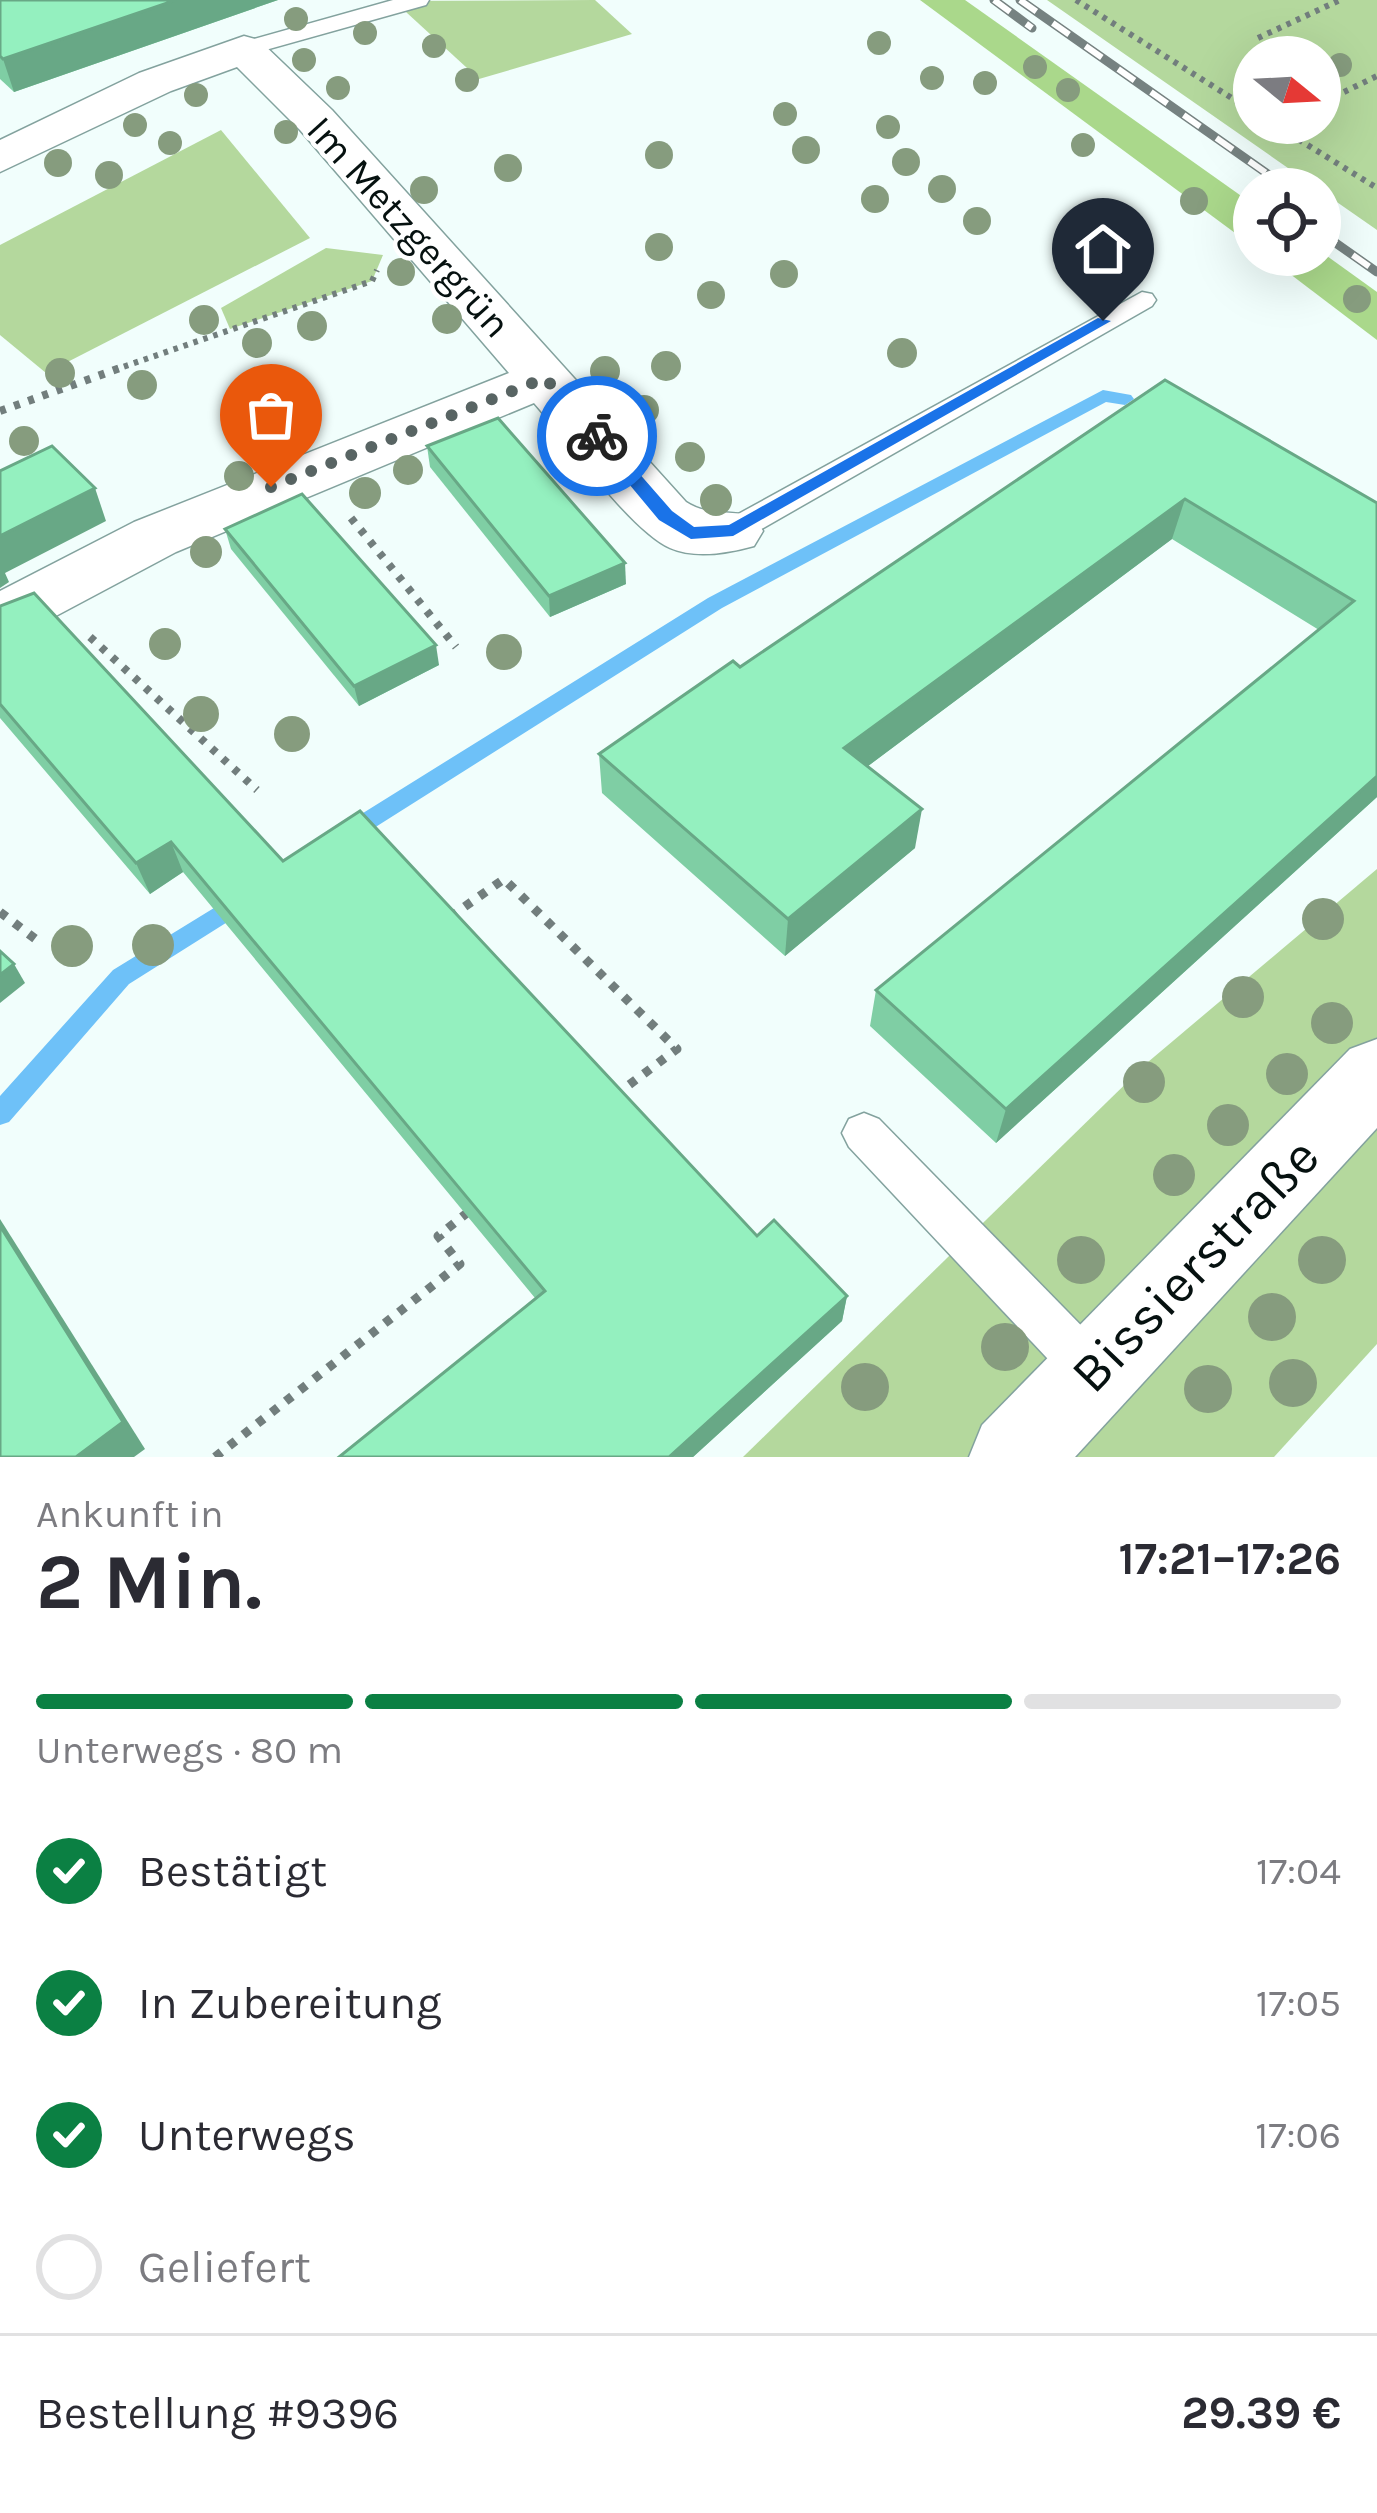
<!DOCTYPE html>
<html lang="de">
<meta charset="utf-8">
<style>
:root{--surface:#fff;--page:#f7f7f7;--text:#2b2b33;--muted:#7c7c81;--line:#e1e1e2;--accent:#0b8043}
body{margin:0;font-family:Karla,sans-serif;background:var(--page);color:var(--text);height:100vh;display:flex;flex-direction:column;font-size:45px;white-space:nowrap}
*{box-sizing:border-box;margin:0}
p{font-size:39px;color:var(--muted)}
.icon{flex:none;width:66px;height:66px;fill:none;stroke:currentColor;stroke-width:2;stroke-linecap:round;stroke-linejoin:round}
.map{position:relative;height:1457px;overflow:hidden}
.sheet{display:flex;flex-direction:column;background:var(--surface);flex:1}
.sheet>*{flex:none}
.needle{width:78px;rotate:108deg}
.fabs{position:absolute;left:1233px;top:36px;display:grid;gap:24px}
.fabs a{display:grid;place-items:center;width:108px;height:108px;border-radius:50%;background:var(--surface);box-shadow:0 12px 48px #0002;font-size:60px}
.pin{position:absolute;display:grid;place-items:center;width:102px;height:102px;color:#fff;margin:-123px -51px;border-radius:50% 50% 50% 0;rotate:-45deg;box-shadow:0 0 12px #0007}
.pin .icon{rotate:45deg}
.courier{position:absolute;display:grid;place-items:center;width:120px;height:120px;margin:-60px;border:9px solid #1a73e8;border-radius:50%;background:#fff;color:#222;box-shadow:0 3px 15px #0007}
.summary em{font-style:normal;font-weight:700}
.summary div{display:flex;flex-direction:column-reverse}
.summary{display:flex;align-items:center;justify-content:space-between;height:204px;padding:0 36px}
h1{font-size:78px;font-weight:700;line-height:90px}
.bar{display:grid;grid-template-columns:repeat(4,1fr);gap:18px 12px;align-content:center;height:144px;padding:0 36px}
.bar i{height:15px;border-radius:9px;background:var(--line)}
.bar .selected{background:var(--accent)}
.bar p{grid-column:span 4}
.line{display:flex;align-items:center;gap:30px;padding:0 36px;border-top:3px solid var(--line)}
.line div{flex:1}
ol{padding:0 36px;list-style:none}
li{display:flex;align-items:center;gap:36px;height:132px}
li p{margin-inline-start:auto}
li .icon{padding:12px;border-radius:50%;background:var(--accent);color:#fff;stroke-width:4}
li:last-child{color:var(--muted)}
li i{width:66px;height:66px;border:6px solid var(--line);border-radius:50%}
.map>svg:first-child{display:block}
.green{fill:#b4d89d;fill-rule:evenodd}
.forest{fill:#aad88b}
.lines{fill:none;stroke-linecap:round;stroke-linejoin:round}
.stream{fill:#6ec1f8;fill-rule:evenodd}
.service-casing{stroke:#83a29e;stroke-width:3}
.minor-casing{stroke:#83a29e;stroke-width:3}
.path-far2{stroke:#727e7d;stroke-width:6;stroke-dasharray:4.5 6;stroke-linecap:butt}
.path-far1{stroke:#727e7d;stroke-width:8;stroke-dasharray:6 9;stroke-linecap:butt}
.path{stroke:#727e7d;stroke-width:9;stroke-dasharray:8 10;stroke-linecap:butt}
.service{fill:#fff;fill-rule:evenodd}
.minor{fill:#fff;fill-rule:evenodd}
.rail-casing{stroke:#768281;stroke-width:9}
.rail{stroke:#fff;stroke-width:6;stroke-dasharray:20;stroke-linecap:butt}
.tree{fill:#869c7e}
.wall{fill:#7fcea4}
.shaded-wall{fill:#68a886}
.building{fill:#94f0bf;stroke:#68a886;stroke-width:3}
.route{fill:#1a73e8}
.done{stroke:#586463;stroke-width:12;stroke-dasharray:0 21.6}
.labels{text-anchor:middle;dominant-baseline:central;stroke-width:9;stroke-linejoin:round;paint-order:stroke}
.far-street-label{font-size:39px;fill:#061110;stroke:#fff}
.near-street-label{font-size:54px;fill:#061110;stroke:#fff}
</style>
<div class="map">
<svg width="1377" height="1457" viewBox="0 0 1377 1457">
<rect width="100%" height="100%" fill="#f1fefc"/>
<g class="green">
<path d="M595 0 632 34 479 79 394 1Z"/>
<path d="M1047 0H1377V230ZM1254 57H1320V123H1254Z"/>
<path d="M221 130 310 238 46 373 0 335V245Z"/>
<path d="M326 248 383 255 372 281 230 329 221 308Z"/>
<path d="M1377 869V1344L1274 1457H743L1148 1062Z"/>
</g>
<g class="forest">
<path d="M920 0H965L1254 205V247Z"/>
<path d="M1320 251 1377 292V340L1265 255Z"/>
</g>
<g class="lines">
<g class="stream">
<path d="M1103 390 1131 395 1134 399 1125 405 1106 402 722 608 355 840H339L336 834 339 828 708 598Z"/>
<path d="M240 892 248 895 251 902 248 909 129 984 9 1122 0 1125V1096L113 970Z"/>
</g>
<g class="service-casing">
<g id="service">
<path d="M393 0H429L426 5 244 56 232 49 236 44Z"/>
<path d="M1142 292 1152 294 1156 300 1152 306 744 539H722L717 531 722 523Z"/>
<path d="M864 1113 879 1119 1112 1357 1119 1374 1112 1391 1095 1398 1078 1391 849 1147 842 1133 849 1119Z"/>
</g>
</g>
<g class="minor-casing">
<g id="minor">
<path d="M244 36 259 40 332 110 686 502C707 516 730 510 754 516L763 531 754 546C729 553 695 559 670 548 630 530 566 439 534 403L176 552 22 634 0 641V591L134 522 509 373 300 130 237 67 171 91 0 172V140L139 73Z"/>
<path d="M1377 1039V1128L1075 1457H969L982 1425 1350 1049Z"/>
</g>
</g>
<g class="path-far2">
<path d="M1076 0 1254 112"/>
<path d="M1258 38 1340 0"/>
<path d="M1344 92 1377 76"/>
<path d="M1272 123 1377 188"/>
<path d="M114 370 372 281 377 270"/>
</g>
<g class="path-far1">
<path d="M0 411 123 367"/>
<path d="M351 518 456 647"/>
<path d="M90 637 257 790"/>
</g>
<g class="path">
<path d="M0 912 38 941"/>
<path d="M450 917 504 879 677 1049 614 1096"/>
<path d="M215 1457 460 1264 438 1236 467 1213"/>
</g>
<use href="#service" class="service"/>
<use href="#minor" class="minor"/>
<g class="rail-casing">
<g id="rail">
<path d="M994 0 1032 28"/>
<path d="M1020 0 1289 189"/>
<path d="M1320 232 1377 272"/>
</g>
</g>
<use href="#rail" class="rail"/>
</g>
<g class="tree">
<circle cx="296" cy="19" r="12"/>
<circle cx="365" cy="33" r="12"/>
<circle cx="879" cy="43" r="12"/>
<circle cx="434" cy="46" r="12"/>
<circle cx="304" cy="60" r="12"/>
<circle cx="1340" cy="65" r="12"/>
<circle cx="1035" cy="67" r="12"/>
<circle cx="932" cy="78" r="12"/>
<circle cx="467" cy="80" r="12"/>
<circle cx="985" cy="83" r="12"/>
<circle cx="338" cy="88" r="12"/>
<circle cx="1068" cy="90" r="12"/>
<circle cx="196" cy="95" r="12"/>
<circle cx="785" cy="114" r="12"/>
<circle cx="135" cy="125" r="12"/>
<circle cx="888" cy="127" r="12"/>
<circle cx="286" cy="132" r="12"/>
<circle cx="170" cy="143" r="12"/>
<circle cx="1083" cy="145" r="12"/>
<circle cx="806" cy="150" r="14"/>
<circle cx="659" cy="155" r="14"/>
<circle cx="906" cy="162" r="14"/>
<circle cx="58" cy="163" r="14"/>
<circle cx="508" cy="168" r="14"/>
<circle cx="109" cy="175" r="14"/>
<circle cx="942" cy="189" r="14"/>
<circle cx="424" cy="190" r="14"/>
<circle cx="875" cy="199" r="14"/>
<circle cx="1194" cy="201" r="14"/>
<circle cx="977" cy="221" r="14"/>
<circle cx="659" cy="247" r="14"/>
<circle cx="401" cy="272" r="14"/>
<circle cx="784" cy="274" r="14"/>
<circle cx="711" cy="295" r="14"/>
<circle cx="1357" cy="299" r="14"/>
<circle cx="447" cy="319" r="15"/>
<circle cx="204" cy="320" r="15"/>
<circle cx="312" cy="326" r="15"/>
<circle cx="257" cy="343" r="15"/>
<circle cx="902" cy="353" r="15"/>
<circle cx="666" cy="366" r="15"/>
<circle cx="605" cy="371" r="15"/>
<circle cx="60" cy="373" r="15"/>
<circle cx="142" cy="385" r="15"/>
<circle cx="644" cy="410" r="15"/>
<circle cx="24" cy="441" r="15"/>
<circle cx="690" cy="457" r="15"/>
<circle cx="408" cy="470" r="15"/>
<circle cx="239" cy="476" r="15"/>
<circle cx="365" cy="493" r="16"/>
<circle cx="716" cy="500" r="16"/>
<circle cx="206" cy="552" r="16"/>
<circle cx="165" cy="644" r="16"/>
<circle cx="504" cy="652" r="18"/>
<circle cx="201" cy="714" r="18"/>
<circle cx="292" cy="734" r="18"/>
<circle cx="1323" cy="919" r="21"/>
<circle cx="153" cy="945" r="21"/>
<circle cx="72" cy="946" r="21"/>
<circle cx="1243" cy="997" r="21"/>
<circle cx="1332" cy="1023" r="21"/>
<circle cx="1287" cy="1074" r="21"/>
<circle cx="1144" cy="1082" r="21"/>
<circle cx="1228" cy="1125" r="21"/>
<circle cx="1174" cy="1175" r="21"/>
<circle cx="1081" cy="1260" r="24"/>
<circle cx="1322" cy="1260" r="24"/>
<circle cx="1272" cy="1317" r="24"/>
<circle cx="1005" cy="1347" r="24"/>
<circle cx="1293" cy="1383" r="24"/>
<circle cx="865" cy="1387" r="24"/>
<circle cx="1208" cy="1389" r="24"/>
</g>
<g class="wall">
<path d="M0 0H278L14 92 0 79Z"/>
<path d="M1165 380 1377 503V797L996 1143 870 1026 876 990 1319 630 1172 539 868 766 915 848 785 956 602 793 599 754 740 667Z"/>
<path d="M427 446 626 584 550 617 430 467Z"/>
<path d="M225 529 439 665 359 706 231 549Z"/>
<path d="M0 606 283 861 757 1236 847 1296 842 1321 693 1457H339L535 1298 183 872 150 894 0 718Z"/>
</g>
<g class="shaded-wall">
<path d="M176 0H278L14 92 3 59Z"/>
<path d="M95 488 106 521 5 573 9 582 0 588V536Z"/>
<path d="M1185 499 1172 539 840 787 844 748Z"/>
<path d="M625 563 626 584 550 617 549 596Z"/>
<path d="M436 645 439 665 359 706 354 686Z"/>
<path d="M1377 776V797L996 1143 1006 1109Z"/>
<path d="M922 809 915 848 785 956 788 919Z"/>
<path d="M171 842 183 872 150 894 136 863Z"/>
<path d="M14 964 25 983 0 1003V975Z"/>
<path d="M0 1219 145 1449 134 1457H76L0 1226Z"/>
<path d="M847 1296 842 1321 693 1457H669Z"/>
</g>
<g class="building">
<path d="M0 0H176L3 59 0 56Z"/>
<path d="M1165 380 1377 503V776L1006 1109 876 990 1354 601 1185 499 844 748 922 809 788 919 599 754 733 661 740 667Z"/>
<path d="M498 418 625 563 549 596 427 446Z"/>
<path d="M52 446 95 488 0 536V471Z"/>
<path d="M302 494 436 645 354 686 225 529Z"/>
<path d="M34 593 283 861 360 811 757 1236 774 1220 847 1296 669 1457H339L545 1291 171 842 136 863 0 704V606Z"/>
<path d="M0 951 14 964 0 975Z"/>
<path d="M0 1226 123 1422 76 1457H0Z"/>
</g>
<path class="route" d="M1098 318 1111 321 733 536 691 539 659 520 589 436 603 432 672 511 694 527 729 525Z"/>
<g class="lines">
<path class="done" d="M271 487 545 378 597 436"/>
</g>
<g class="labels">
<g class="far-street-label">
<text transform="translate(409 227) rotate(48)">Im Metzgergrün</text>
</g>
<g class="near-street-label">
<text transform="translate(1195 1265) rotate(-46)">Bissierstraße</text>
</g>
</g>
</svg>
<div class="fabs">
<a><svg class="needle" viewBox="-14 -14 28 28"><path d="M0-13l5 13h-10z" fill="#e53935"/><path d="M0 13l5-13h-10z" fill="#7c7c81"/></svg></a>
<a><svg class="icon" aria-label="locate" viewBox="0 0 24 24"><circle cx="12" cy="12" r="6"/><path d="M12 2v4M12 18v4M2 12h4M18 12h4"/></svg></a>
</div>
<div class="pin" style="left:271px;top:487px;background:#ea580c"><svg class="icon" aria-label="bag" viewBox="0 0 24 24"><path d="M5 8h14l-1 12H6zM9 8a3 3 0 0 1 6 0"/></svg></div>
<div class="pin" style="left:1103px;top:321px;background:#1f2937"><svg class="icon" aria-label="home" viewBox="0 0 24 24"><path d="M3 11l9-7 9 7M6 9v11h12V9"/></svg></div>
<div class="courier" style="left:597px;top:436px"><svg class="icon" aria-label="bike" viewBox="0 0 24 24"><circle cx="6" cy="16" r="4"/><circle cx="18" cy="16" r="4"/><path d="M6 16l4-8h5l3 8M10 8l3 8H6M13 5h3"/></svg></div>
</div>
<section class="sheet">
<div class="summary"><div><h1>2 Min.</h1><p>Ankunft in</p></div><em>17:21–17:26</em></div>
<div class="bar"><i class="selected"></i><i class="selected"></i><i class="selected"></i><i></i><p>Unterwegs · 80 m</p></div>
<ol>
<li><svg class="icon" aria-label="check" viewBox="0 0 24 24"><path d="M5 12l5 5 9-10"/></svg>Bestätigt<p>17:04</p></li>
<li><svg class="icon" aria-label="check" viewBox="0 0 24 24"><path d="M5 12l5 5 9-10"/></svg>In Zubereitung<p>17:05</p></li>
<li><svg class="icon" aria-label="check" viewBox="0 0 24 24"><path d="M5 12l5 5 9-10"/></svg>Unterwegs<p>17:06</p></li>
<li><i></i>Geliefert</li>
</ol>
<div class="line" style="height:156px"><div>Bestellung #9396</div><b>29.39 €</b></div>
</section>
